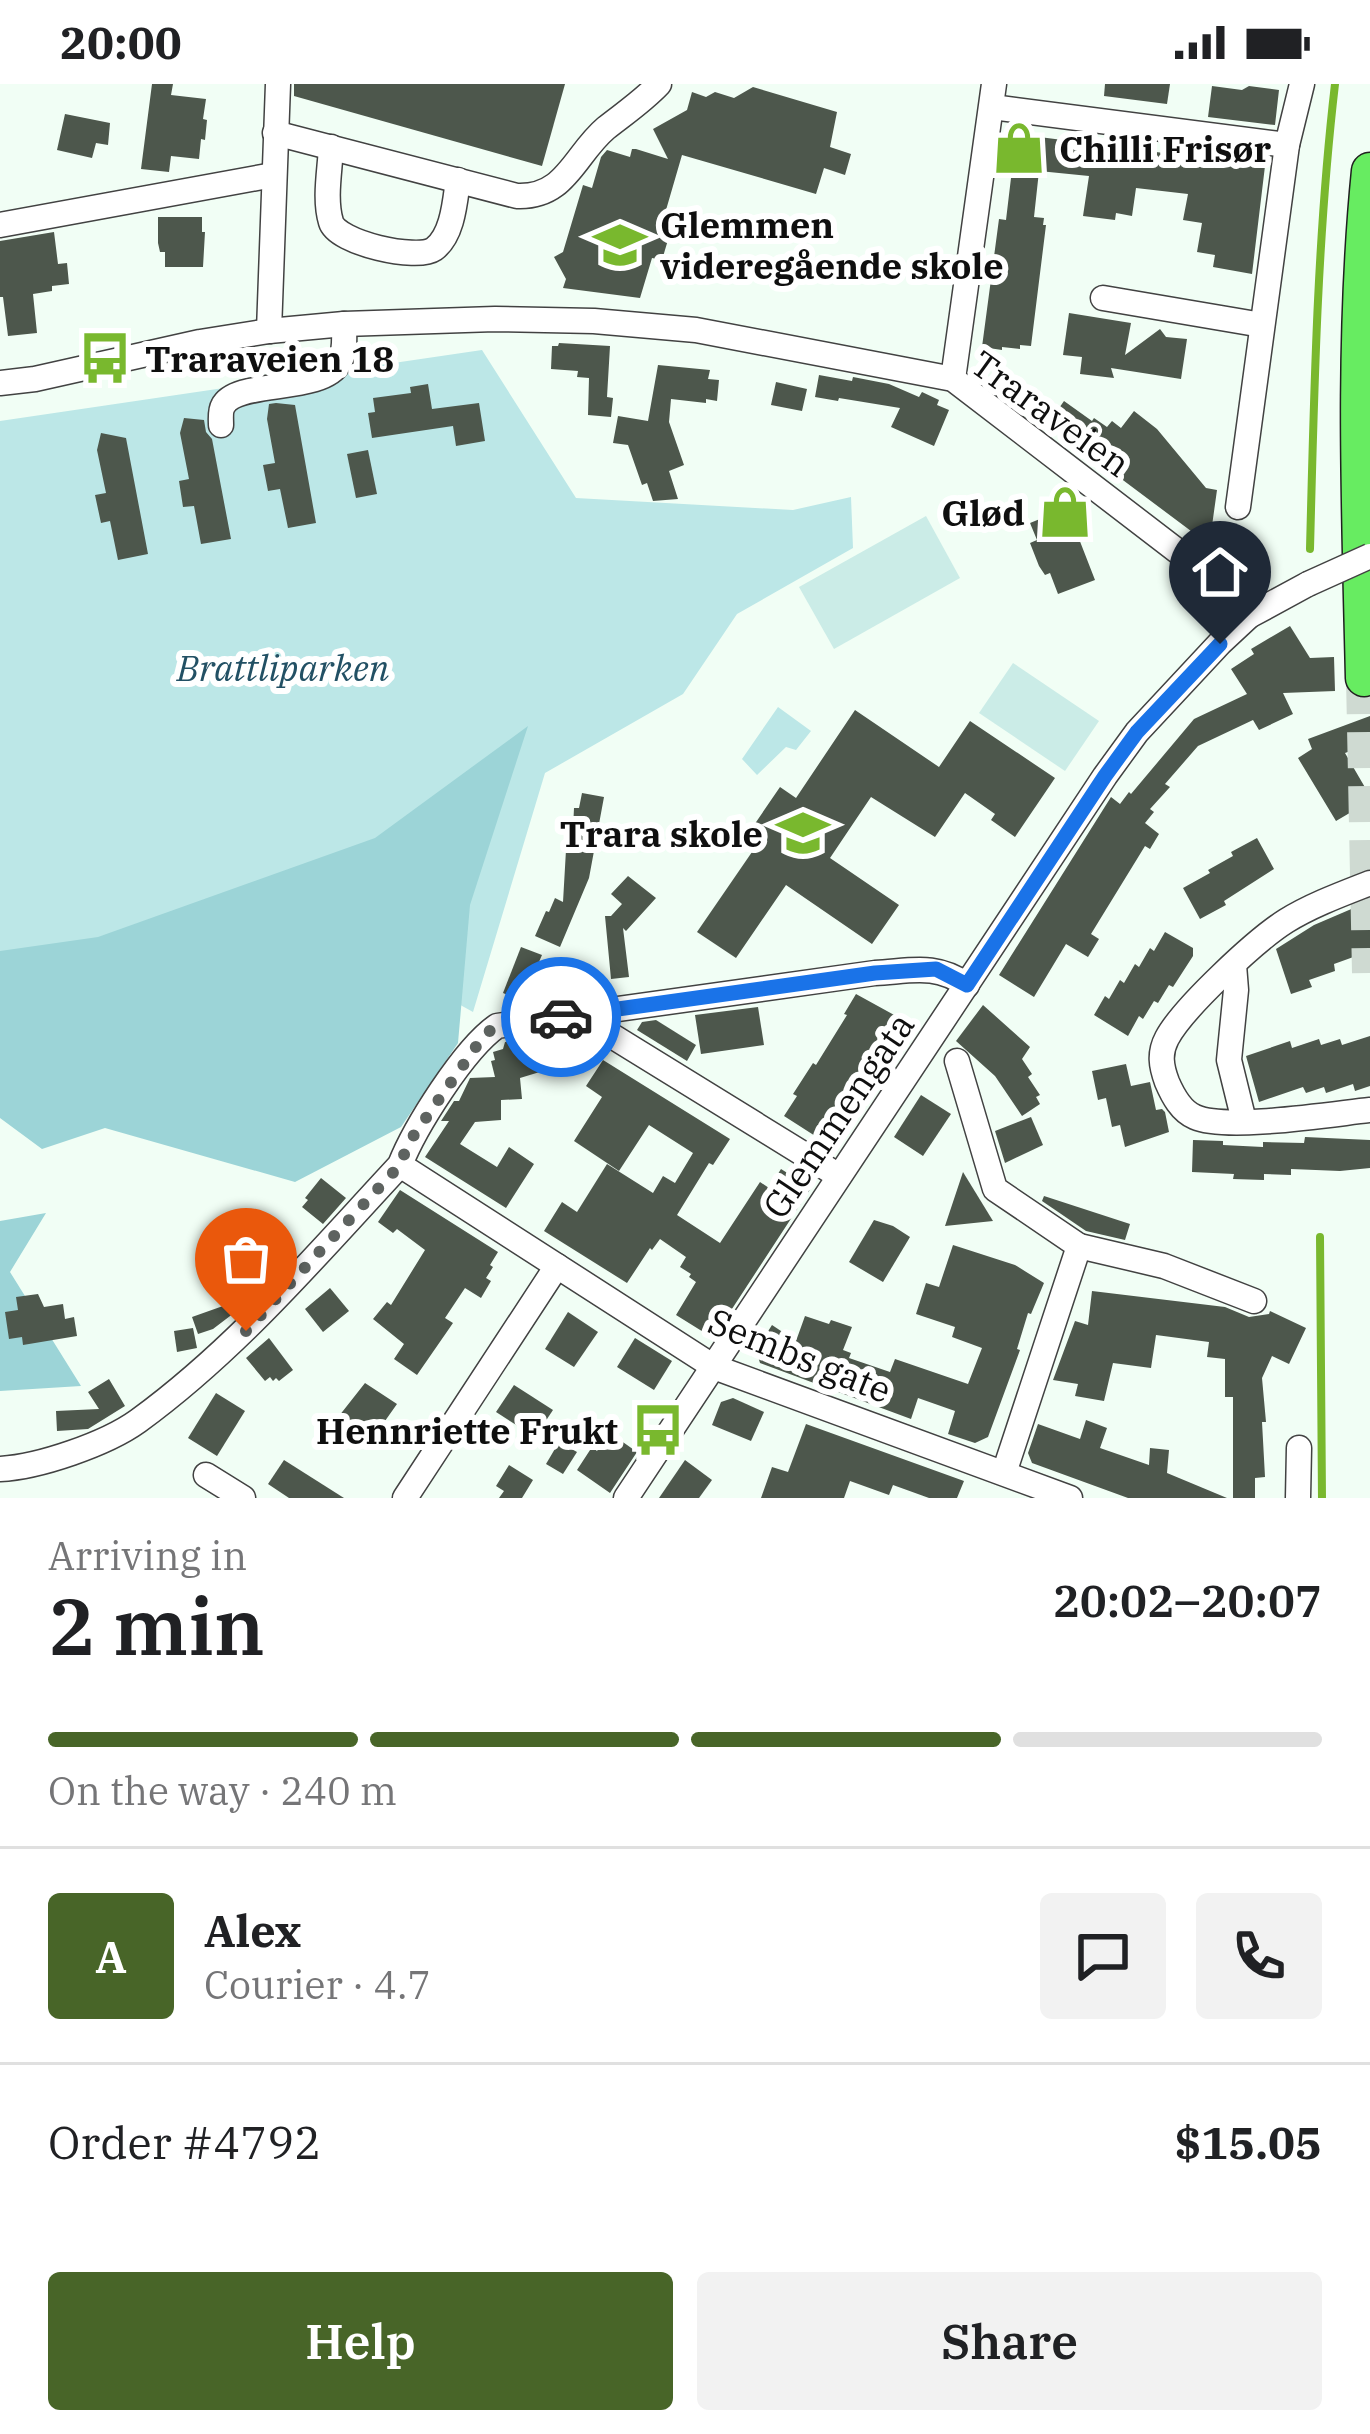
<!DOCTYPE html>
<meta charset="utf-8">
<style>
:root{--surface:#fff;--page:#f2f2f2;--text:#202124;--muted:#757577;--line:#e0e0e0;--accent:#486528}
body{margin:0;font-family:"IBM Plex Serif",serif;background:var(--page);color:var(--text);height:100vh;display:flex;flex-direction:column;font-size:45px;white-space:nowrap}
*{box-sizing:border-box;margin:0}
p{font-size:39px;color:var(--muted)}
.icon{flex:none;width:66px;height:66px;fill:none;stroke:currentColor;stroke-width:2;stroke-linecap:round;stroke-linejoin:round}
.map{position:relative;height:1414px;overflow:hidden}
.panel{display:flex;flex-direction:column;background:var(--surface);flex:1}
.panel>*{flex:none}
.pin{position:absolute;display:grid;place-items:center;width:102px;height:102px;color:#fff;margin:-123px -51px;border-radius:50% 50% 50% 0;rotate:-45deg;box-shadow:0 0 12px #0007}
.pin .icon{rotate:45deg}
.courier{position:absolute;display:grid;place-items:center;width:120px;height:120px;margin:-60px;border:9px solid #1a73e8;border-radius:50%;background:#fff;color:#222;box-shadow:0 3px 15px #0007}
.headline em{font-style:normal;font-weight:600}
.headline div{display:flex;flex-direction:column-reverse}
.headline{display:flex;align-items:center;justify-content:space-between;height:204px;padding:0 48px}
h1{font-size:78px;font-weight:600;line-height:90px}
.bar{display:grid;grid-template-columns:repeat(4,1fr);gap:18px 12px;align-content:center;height:144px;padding:0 48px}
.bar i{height:15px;border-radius:9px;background:var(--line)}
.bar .selected{background:var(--accent)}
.bar p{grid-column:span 4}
.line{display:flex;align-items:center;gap:30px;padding:0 48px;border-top:3px solid var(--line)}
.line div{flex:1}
.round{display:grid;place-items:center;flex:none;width:126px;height:126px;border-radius:12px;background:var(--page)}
.primary-button{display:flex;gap:24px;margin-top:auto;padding:24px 48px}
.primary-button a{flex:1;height:138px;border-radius:12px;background:var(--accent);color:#fff;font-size:48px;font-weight:600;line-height:138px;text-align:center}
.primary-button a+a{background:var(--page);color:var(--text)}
.status{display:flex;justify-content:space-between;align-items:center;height:84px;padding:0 60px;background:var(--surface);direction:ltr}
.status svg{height:33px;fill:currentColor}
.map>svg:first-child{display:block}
.green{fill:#bce7e7}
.forest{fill:#9cd4d7}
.pitch{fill:#cbece7}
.building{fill:#4d574c}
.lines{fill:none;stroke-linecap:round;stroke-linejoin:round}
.highway-tunnel{stroke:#cfdad2;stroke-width:36;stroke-dasharray:36 18;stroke-linecap:butt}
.minor-casing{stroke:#424242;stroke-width:27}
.highway-casing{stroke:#202020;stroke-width:39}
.minor{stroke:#fff;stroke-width:24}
.highway{stroke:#67ec61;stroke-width:36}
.rail{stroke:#79b82e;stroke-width:8}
.minor-bridge-casing{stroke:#424242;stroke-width:27;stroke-linecap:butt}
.minor-bridge{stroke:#fff;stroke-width:24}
.done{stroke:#5e6360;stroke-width:12;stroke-dasharray:0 21.6}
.route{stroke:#1a73e8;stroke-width:15}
.labels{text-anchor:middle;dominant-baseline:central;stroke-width:12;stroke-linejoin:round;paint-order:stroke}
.poi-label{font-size:36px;font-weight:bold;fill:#0f0f0f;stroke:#fff;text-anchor:start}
.street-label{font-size:36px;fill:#0f0f0f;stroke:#fff}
.park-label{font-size:36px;font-style:italic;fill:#225064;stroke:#fff}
</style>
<div class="status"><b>20:00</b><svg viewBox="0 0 49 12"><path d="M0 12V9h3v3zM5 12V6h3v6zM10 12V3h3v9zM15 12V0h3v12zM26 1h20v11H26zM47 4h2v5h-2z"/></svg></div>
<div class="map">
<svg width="1370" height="1414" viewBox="0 0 1370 1414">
<rect width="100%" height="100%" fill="#f1fef5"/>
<g class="green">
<path d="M482 266 576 414 793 426 851 413 853 464 737 530 683 610 545 689 473 928 374 873 0 956V337Z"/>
<path d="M778 623 811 647 796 666 786 663 757 691 742 675Z"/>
</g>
<g class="forest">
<path d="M528 642 470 821 458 959 401 1043 295 1098 105 1044 42 1065 0 1034V867L98 853 375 754Z"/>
<path d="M46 1129 10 1188 81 1302 0 1307V1137Z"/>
</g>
<g class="pitch">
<path d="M926 432 960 494 834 565 799 503Z"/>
<path d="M1013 579 1099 637 1065 687 979 629Z"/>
</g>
<g class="building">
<path d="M152 0H173L171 11 206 15 203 35 207 36 205 56 201 55 199 75 171 72 169 88 141 85Z"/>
<path d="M294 0H565L542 82 294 12Z"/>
<path d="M1105 0H1170L1167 20 1104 12Z"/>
<path d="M1212 2 1242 6 1249 2 1279 6 1275 41 1208 33Z"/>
<path d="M753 3 837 28 830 63 851 70 845 91 824 84 816 110 682 71 666 126 676 129 662 176 652 174 640 214 563 204 566 195 554 173 563 168 583 101 592 104 601 73 607 66 630 73 632 65H636L668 75 653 45 687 26 692 8 706 13 715 8 734 14Z"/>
<path d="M65 30 110 39 108 61 96 59 92 74 57 66Z"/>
<path d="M1009 49 1265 82 1252 190 1213 183 1215 171 1197 168 1202 139 1183 136 1188 110 1136 104 1132 132 1116 129 1115 136 1083 132 1089 92 1039 87 1034 133 1044 134 1043 141H1046L1031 262 1020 261V265L1002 263V266L982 263 999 135 1006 136 1011 94 1004 93Z"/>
<path d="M158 133H202V148H205L203 183H165V168H160L158 159Z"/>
<path d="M54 148 58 180 67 179 69 200 52 202V207L33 210 37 249 8 252 3 213H0V157Z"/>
<path d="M1069 229 1131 239 1125 271 1160 245 1166 253 1187 255 1181 295 1111 284 1114 294 1080 290 1082 273 1063 271Z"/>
<path d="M559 259 610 262 607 313 613 314 611 333 588 331 589 294 577 293 578 287 551 285 552 262H558Z"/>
<path d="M658 281 710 286 708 295 719 296 717 317 706 315V319L671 315 669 338 684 381 669 387 678 415 653 417 647 399 642 401 628 361 613 359 618 332 648 337Z"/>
<path d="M819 291 852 297 853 293 889 300 919 313 922 308 939 316 937 321 949 326 934 362 891 343 900 324 839 314 838 317 815 313Z"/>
<path d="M776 298 807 305 802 327 771 321Z"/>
<path d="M428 300 432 325 479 319 485 357 456 362 453 342 372 354 368 329 375 328 373 314 411 309 410 303Z"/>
<path d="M1064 317 1092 337 1094 334 1107 343 1112 337 1121 344 1134 327 1157 345 1206 404 1217 406 1211 449 1199 453 1048 340Z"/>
<path d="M276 319 295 321 316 439 288 444 280 405 268 407 263 381 275 379 267 335 269 320Z"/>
<path d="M184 334 204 336 206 348 212 355 231 455 201 460 194 422 183 423 179 397 189 395 180 349Z"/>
<path d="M101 349 126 354 148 470 118 476 110 437 101 439 95 411 106 409 97 366Z"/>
<path d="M368 366 377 410 356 414 347 370Z"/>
<path d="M1067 424 1095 496 1058 510 1050 489 1045 491 1039 482 1030 459 1037 456 1030 439Z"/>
<path d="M1290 542 1310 574 1334 573 1335 607 1283 609 1293 630 1259 646 1253 636 1198 662 1165 700 1170 703 1150 725 1154 728 1145 739 1159 750 1150 765 1145 762 1091 850 1099 855 1088 873 1066 860 1034 913 999 891 1111 713 1120 720 1129 708 1131 710 1194 635 1247 610 1231 585 1254 570 1251 565Z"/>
<path d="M855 626 939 683 970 637 1055 694 1015 753 991 736 995 730 965 709 935 753 871 713 830 774 899 821 872 860 786 801 736 874 697 848 763 752 752 744 780 703 796 714Z"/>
<path d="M1370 632V660L1345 669 1370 712V717L1336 737 1298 674 1312 665 1308 655Z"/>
<path d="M582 709 604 713 589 794 560 863 535 852 546 827 549 828 555 814 563 818 566 766H572L574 724H579Z"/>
<path d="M1257 754 1274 785 1224 817 1226 821 1200 835 1183 804 1210 789 1208 786 1233 772 1231 768Z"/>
<path d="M628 792 656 814 626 847 623 844 629 893 611 895 605 832H611L622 820 611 810Z"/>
<path d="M1370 817V867L1334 880 1335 887 1309 896 1312 903 1291 910 1276 865 1314 841Z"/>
<path d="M1165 848 1193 864V872L1173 903 1169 901 1158 919 1154 917 1143 935 1139 932 1128 952 1094 931 1105 912 1109 915 1120 896 1124 899 1135 880 1139 883 1150 864 1154 867Z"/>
<path d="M521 863 542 871 522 917 503 909Z"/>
<path d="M856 910 916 943 889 985 877 977 872 984 870 982 823 1057 784 1032 797 1012 793 1010 813 979 816 981 847 931 844 930Z"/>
<path d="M983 921 1030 963 1022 975 1032 990 1028 993 1040 1011 1036 1013 1040 1020 1022 1032 995 992 956 957Z"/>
<path d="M758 923 764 961 701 970 695 931Z"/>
<path d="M656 936 696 961 687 977 637 946 642 938Z"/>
<path d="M543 952 550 979 542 981 543 987 520 994 522 1015 501 1016V1036L475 1038 460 1060 497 1083 509 1063 534 1080 506 1124 425 1073 449 1037H441L454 1017H459L470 994 495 993 491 977 495 976 493 968 503 965 505 958Z"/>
<path d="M1370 952V1002L1355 1007 1353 1000 1326 1009 1324 1003 1306 1009 1303 1003 1259 1018 1246 972 1290 957 1292 964 1319 955 1321 961 1340 955 1342 961Z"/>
<path d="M603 976 730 1055 713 1081 709 1079 677 1131 720 1159 760 1098 769 1104 781 1085 811 1104 713 1254 676 1231 696 1198 689 1193 691 1190 680 1183 686 1173 660 1155 652 1166 650 1164 627 1199 544 1147 562 1118 577 1128 607 1080 653 1109 663 1092 675 1099 693 1069 649 1041 619 1087 574 1057 602 1013 586 1002Z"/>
<path d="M1126 980 1131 1002 1150 998 1156 1026 1162 1025 1165 1028 1169 1048 1125 1063 1120 1041 1112 1043 1106 1014 1098 1016 1092 987Z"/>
<path d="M921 1011 951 1030 923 1072 894 1053Z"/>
<path d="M1031 1033 1043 1061 1005 1079 995 1047Z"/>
<path d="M1305 1053 1370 1056V1084L1340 1087 1291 1085V1091L1264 1090V1096L1233 1095 1234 1090 1192 1088 1193 1056 1223 1057V1061L1263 1063V1058L1304 1059Z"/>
<path d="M963 1088 993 1137 945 1142Z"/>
<path d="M321 1094 346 1114 323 1140 302 1123 308 1116 305 1114Z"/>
<path d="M400 1106 498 1168 490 1181 493 1183 486 1194 491 1197 481 1214 465 1204 445 1234 453 1239 417 1291 394 1275 404 1260 373 1235 387 1218 391 1221 425 1166 397 1145 393 1149 378 1138Z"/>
<path d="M1044 1112 1130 1140 1125 1156 1086 1147 1042 1117Z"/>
<path d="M874 1136 893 1142 910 1153 883 1198 849 1178Z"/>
<path d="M953 1161 1015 1181 1044 1199 1031 1230 1028 1229 1017 1265 1020 1266 988 1353 975 1359 948 1350 955 1327 918 1314 911 1335 760 1279 756 1266 772 1241 796 1257 805 1232 829 1240 831 1236 852 1243 843 1266 851 1269 849 1274 890 1288 895 1275 968 1300 982 1264 952 1253 955 1243 916 1230 926 1199 939 1203Z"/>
<path d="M266 1176 278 1188 249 1213 251 1216 213 1245 198 1250 192 1233 223 1222 214 1210 241 1189 245 1195Z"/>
<path d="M330 1204 349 1227 323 1248 305 1225Z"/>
<path d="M1092 1207 1225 1223 1249 1233 1269 1230 1270 1227 1306 1244 1289 1280 1272 1272 1262 1294 1266 1338H1262L1265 1393 1255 1394V1414H1233V1313H1225V1275L1207 1273 1209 1258 1156 1251 1151 1284 1113 1279 1104 1317 1075 1312 1078 1300 1053 1296 1075 1237 1088 1241Z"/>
<path d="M38 1210 44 1223 63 1220 65 1235 74 1233 77 1252 23 1261 22 1253 9 1255 5 1228 18 1226 16 1213Z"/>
<path d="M568 1228 598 1248 574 1283 545 1265Z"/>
<path d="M193 1244 197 1264 177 1268 174 1247Z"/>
<path d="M269 1254 293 1286 279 1297 276 1294 273 1297 270 1293 265 1297 246 1274Z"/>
<path d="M635 1254 672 1277 654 1306 617 1283Z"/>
<path d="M109 1295 125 1322 88 1345 57 1347 56 1327 99 1325 88 1308Z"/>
<path d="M365 1299 397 1320 380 1344 374 1340 367 1351 339 1332Z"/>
<path d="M514 1301 553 1326 535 1353 496 1328Z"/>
<path d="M216 1309 245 1327 217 1372 188 1354Z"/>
<path d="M733 1314 764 1328 751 1357 712 1341 721 1318Z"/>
<path d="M1086 1336 1107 1344 1100 1364 1149 1381 1150 1364 1169 1366 1167 1389 1227 1414H1128L1032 1379 1028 1369 1038 1340 1080 1355Z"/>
<path d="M806 1340 964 1397 957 1414H929L893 1401 889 1411 850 1397 844 1414H761L772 1383 788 1388Z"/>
<path d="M610 1349 637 1368 610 1409 577 1386 592 1363 597 1367Z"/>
<path d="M559 1358 577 1368 563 1390 546 1380Z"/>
<path d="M284 1376 344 1414H289L268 1400Z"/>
<path d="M685 1376 712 1396 699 1414H659Z"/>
<path d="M509 1381 533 1396 522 1414H499L504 1407 496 1402Z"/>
</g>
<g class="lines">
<path class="highway-tunnel" d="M1364 594 1370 889"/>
<g class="minor-casing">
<g id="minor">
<path d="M992 23 1287 61"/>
<path d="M275 49 517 112C566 114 574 71 606 44 625 29 643 17 659 0"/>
<path d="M331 63C330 86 324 115 331 138 337 159 417 177 434 165 453 151 455 117 458 96"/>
<path d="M0 141 273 91"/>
<path d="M1103 214 1262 241"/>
<path d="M269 247 278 0"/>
<path d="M953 295 994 0"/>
<path d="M0 299 35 295 200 258 269 247 344 240 495 235 594 237 696 246 953 295 1189 476 1229 510 1249 532"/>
<path d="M221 341C221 335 220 327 223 322 236 295 322 310 339 279 346 268 344 253 344 240"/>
<path d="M1238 423 1287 61 1302 0"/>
<path d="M1370 799C1342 810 1312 821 1286 837 1256 856 1183 924 1167 954 1159 969 1161 982 1167 998 1173 1012 1181 1027 1195 1033 1226 1047 1332 1030 1370 1026"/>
<path d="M1234 881 1236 906 1229 976 1244 1037"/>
<path d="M602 928 604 947 839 1092"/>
<path d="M957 977 995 1105 1079 1162 1004 1389"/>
<path d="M400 1081 714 1283 1070 1414"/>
<path d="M1079 1162 1164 1182 1254 1217"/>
<path d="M0 1385C39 1383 106 1360 138 1337 237 1265 317 1170 400 1081 415 1043 464 965 497 942L875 889C912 887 935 879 967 901"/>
<path d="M206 1391 243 1414"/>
<path d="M405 1414 557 1182"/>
<path d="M626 1414 1105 692 1137 648 1220 559 1249 532 1308 500"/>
<path d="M1298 1414 1299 1364"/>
</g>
</g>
<g class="highway-casing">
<path id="highway" d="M1364 594C1360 425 1353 256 1370 87"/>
</g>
<use href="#minor" class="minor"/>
<use href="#highway" class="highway"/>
<g class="rail">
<path d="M1310 465C1314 310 1317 155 1335 0"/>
<path d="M1320 1153 1322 1414"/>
</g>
<g class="minor-bridge-casing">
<path id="minor-bridge" d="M1308 500 1370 472"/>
</g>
<use href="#minor-bridge" class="minor-bridge"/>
</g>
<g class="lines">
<path class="done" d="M246 1247 400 1081 409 1058 485 950 497 942 561 933"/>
<path class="route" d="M561 933 875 889 936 885 967 901 1105 692 1137 648 1220 560"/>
</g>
<defs>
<g id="shop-bare" transform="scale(4.14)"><path d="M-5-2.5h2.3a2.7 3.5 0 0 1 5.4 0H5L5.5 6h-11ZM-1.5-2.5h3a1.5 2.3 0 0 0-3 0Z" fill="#79b82e" stroke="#fff" stroke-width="2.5" paint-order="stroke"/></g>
<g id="school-bare" transform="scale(4.14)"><path d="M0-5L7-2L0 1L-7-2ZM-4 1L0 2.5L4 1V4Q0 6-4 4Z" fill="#79b82e" stroke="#fff" stroke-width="2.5" paint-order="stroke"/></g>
<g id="bus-bare" transform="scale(4.14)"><path d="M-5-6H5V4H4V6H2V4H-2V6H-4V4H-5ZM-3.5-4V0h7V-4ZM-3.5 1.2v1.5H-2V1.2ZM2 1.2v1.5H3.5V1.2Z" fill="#79b82e" stroke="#fff" stroke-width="2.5" paint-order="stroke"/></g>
</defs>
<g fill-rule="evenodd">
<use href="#shop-bare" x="1019" y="64"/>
<use href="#school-bare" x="620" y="161"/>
<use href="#bus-bare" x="105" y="274"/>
<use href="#shop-bare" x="1065" y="428"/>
<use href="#school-bare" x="803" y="749"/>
<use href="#bus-bare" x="658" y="1346"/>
</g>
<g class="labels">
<g class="poi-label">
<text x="1059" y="64">Chilli Frisør</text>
<text x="660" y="140">Glemmen<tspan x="660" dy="41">videregående skole</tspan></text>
<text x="145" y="274">Traraveien 18</text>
<text x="1025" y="428" text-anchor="end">Glød</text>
<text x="763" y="749" text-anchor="end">Trara skole</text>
<text x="618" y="1346" text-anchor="end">Hennriette Frukt</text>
</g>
<g class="street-label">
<text transform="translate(1051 329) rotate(36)">Traraveien</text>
<text transform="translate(838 1031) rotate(-56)">Glemmengata</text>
<text transform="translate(800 1271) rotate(22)">Sembs gate</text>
</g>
<g class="park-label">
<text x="283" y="583">Brattliparken</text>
</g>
</g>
</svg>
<div class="pin" style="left:246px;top:1247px;background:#ea580c"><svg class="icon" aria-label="bag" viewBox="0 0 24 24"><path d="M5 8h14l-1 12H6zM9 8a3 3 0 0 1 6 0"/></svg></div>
<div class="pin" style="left:1220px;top:560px;background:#1f2937"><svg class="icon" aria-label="home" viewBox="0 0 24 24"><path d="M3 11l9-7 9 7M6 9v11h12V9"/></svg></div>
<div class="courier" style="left:561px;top:933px"><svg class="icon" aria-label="car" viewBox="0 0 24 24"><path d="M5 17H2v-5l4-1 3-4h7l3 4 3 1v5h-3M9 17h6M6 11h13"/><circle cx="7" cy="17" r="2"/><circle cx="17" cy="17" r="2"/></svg></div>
</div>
<section class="panel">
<div class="headline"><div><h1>2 min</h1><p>Arriving in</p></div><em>20:02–20:07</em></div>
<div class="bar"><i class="selected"></i><i class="selected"></i><i class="selected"></i><i></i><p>On the way · 240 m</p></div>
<div class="line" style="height:216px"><b class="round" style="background:var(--accent);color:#fff">A</b><div><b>Alex</b><p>Courier · 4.7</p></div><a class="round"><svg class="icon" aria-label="chat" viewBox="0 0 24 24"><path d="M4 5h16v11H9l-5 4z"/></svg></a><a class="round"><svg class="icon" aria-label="phone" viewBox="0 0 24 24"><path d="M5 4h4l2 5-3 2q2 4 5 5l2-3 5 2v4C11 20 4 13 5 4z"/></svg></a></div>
<div class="line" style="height:156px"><div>Order #4792</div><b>$15.05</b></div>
<div class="primary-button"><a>Help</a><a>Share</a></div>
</section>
